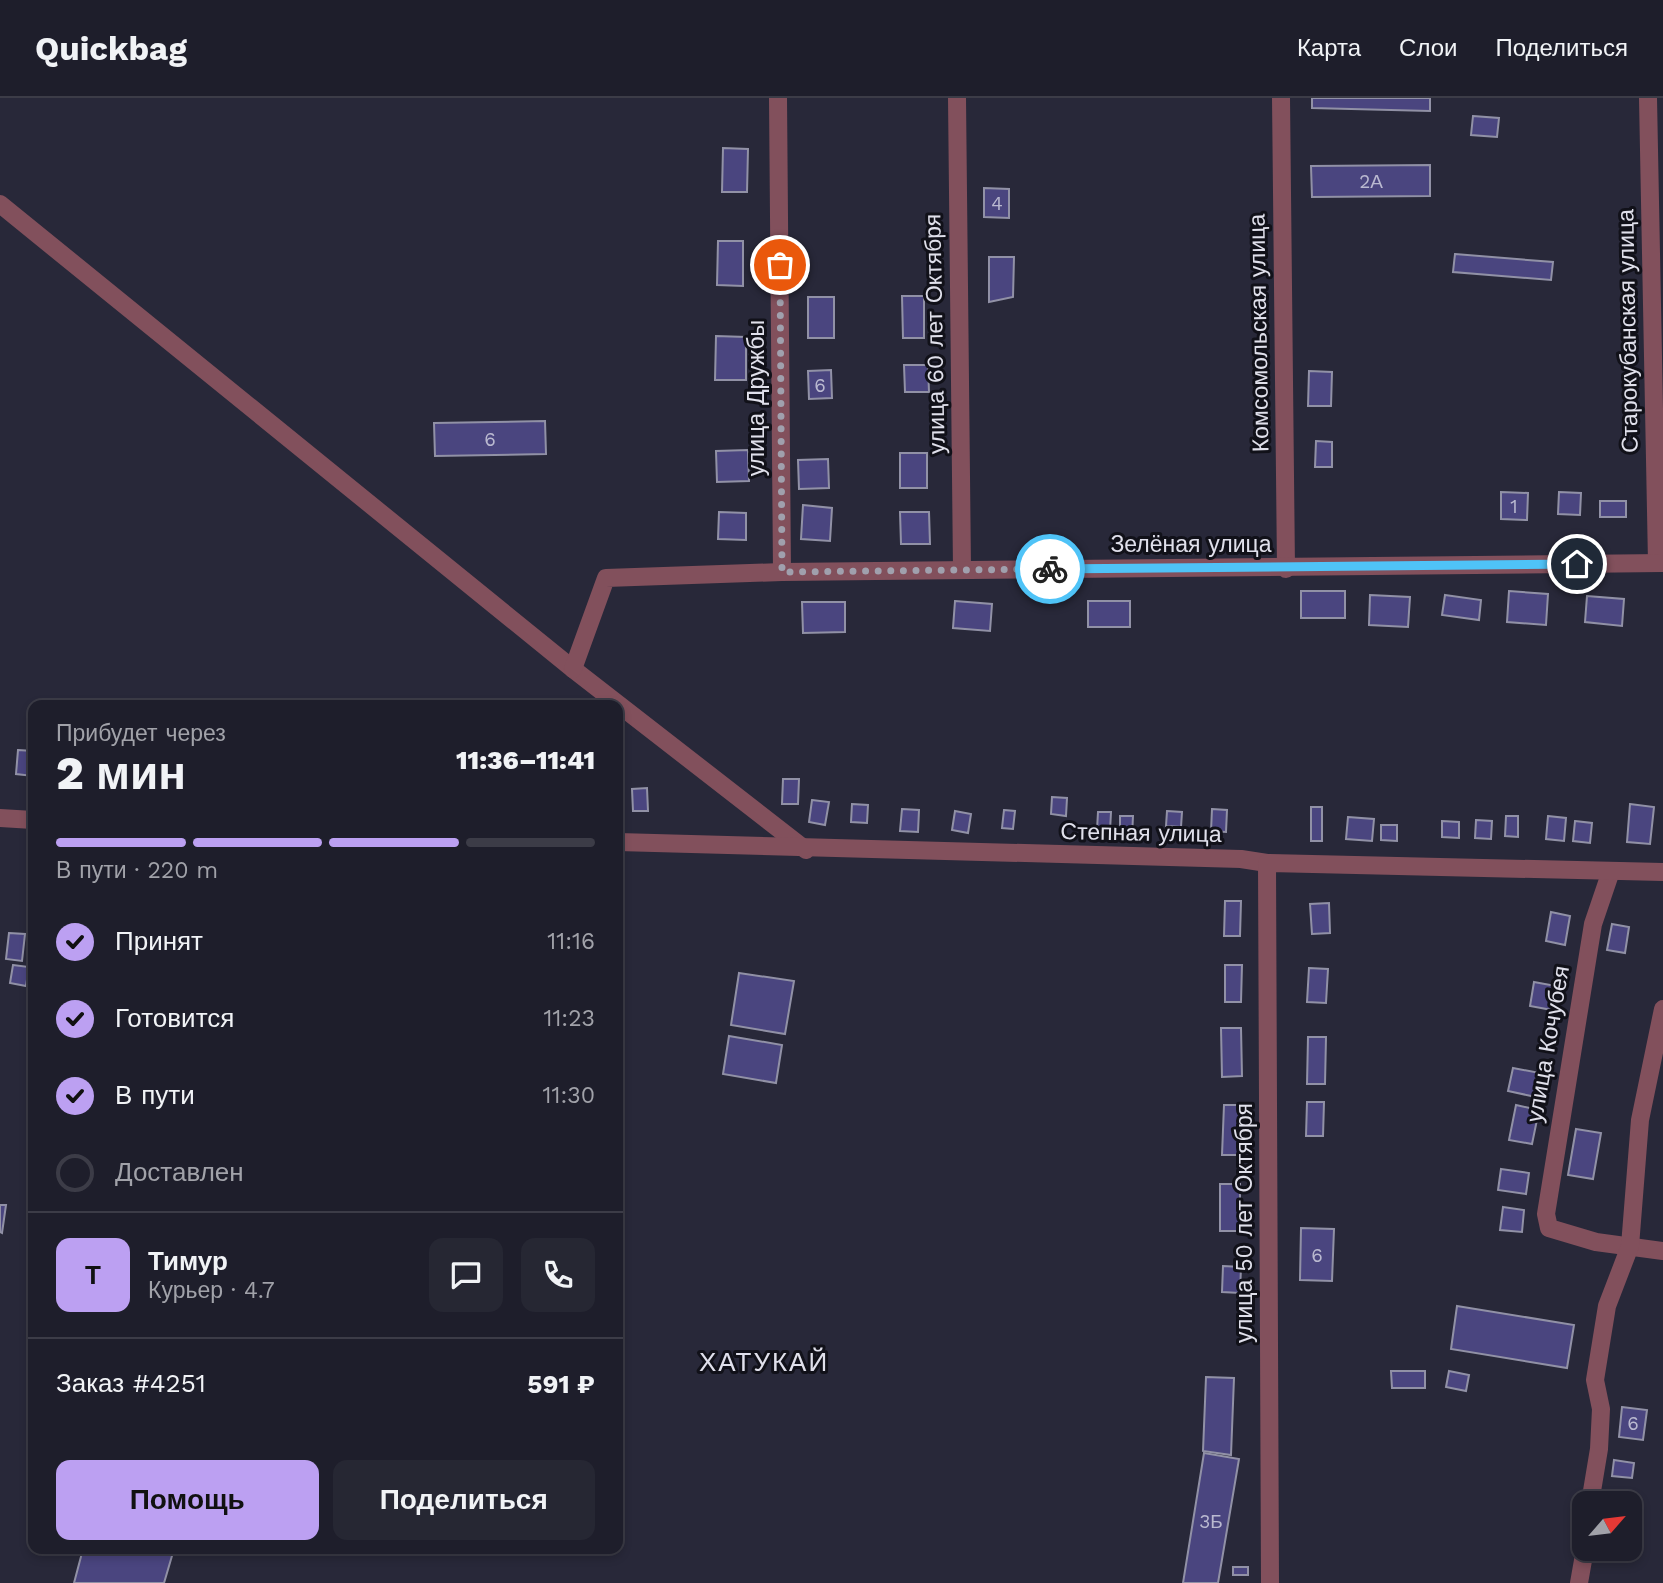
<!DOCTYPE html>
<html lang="ru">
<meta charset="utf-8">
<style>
:root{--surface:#1e1e2b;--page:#262733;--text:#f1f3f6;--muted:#a1a2a9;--line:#3c3c47;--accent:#bca0f2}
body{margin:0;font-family:"Work Sans",sans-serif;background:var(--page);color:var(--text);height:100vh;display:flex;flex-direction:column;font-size:26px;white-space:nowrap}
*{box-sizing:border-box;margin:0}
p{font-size:23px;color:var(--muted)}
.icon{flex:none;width:38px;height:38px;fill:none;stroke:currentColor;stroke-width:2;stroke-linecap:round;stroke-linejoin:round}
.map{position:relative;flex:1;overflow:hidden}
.details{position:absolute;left:28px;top:602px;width:595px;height:854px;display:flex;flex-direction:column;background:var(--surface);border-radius:14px;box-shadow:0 4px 10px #0003,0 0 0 2px var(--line)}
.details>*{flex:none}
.needle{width:46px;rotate:62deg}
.controls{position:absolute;left:1572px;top:1393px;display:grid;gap:14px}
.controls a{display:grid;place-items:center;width:70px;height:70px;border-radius:14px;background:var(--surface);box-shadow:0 4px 10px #0003,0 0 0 2px var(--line);font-size:35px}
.pin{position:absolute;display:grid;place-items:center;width:60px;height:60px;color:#fff;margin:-30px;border:4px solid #fff;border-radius:50%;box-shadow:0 2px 7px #0007}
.courier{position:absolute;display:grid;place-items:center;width:70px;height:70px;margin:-35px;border:5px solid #4fc3f7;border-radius:50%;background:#fff;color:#222;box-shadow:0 2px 9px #0007}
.head em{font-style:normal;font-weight:800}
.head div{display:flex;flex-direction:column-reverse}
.head{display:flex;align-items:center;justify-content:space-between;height:119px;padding:0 28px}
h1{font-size:46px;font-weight:800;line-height:52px}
.bar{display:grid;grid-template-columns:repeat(4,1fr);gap:10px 7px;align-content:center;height:84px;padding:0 28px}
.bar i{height:9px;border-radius:5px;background:var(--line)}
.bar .active{background:var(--accent)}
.bar p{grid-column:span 4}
.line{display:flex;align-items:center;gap:18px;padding:0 28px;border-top:2px solid var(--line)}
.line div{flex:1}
.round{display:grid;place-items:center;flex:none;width:74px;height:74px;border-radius:14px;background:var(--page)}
ol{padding:0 28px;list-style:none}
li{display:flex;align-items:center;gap:21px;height:77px}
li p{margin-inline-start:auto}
li .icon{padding:7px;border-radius:50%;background:var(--accent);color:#111;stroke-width:4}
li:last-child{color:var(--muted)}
li i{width:38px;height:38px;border:4px solid var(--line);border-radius:50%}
.action{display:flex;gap:14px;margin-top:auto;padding:14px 28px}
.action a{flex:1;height:80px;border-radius:14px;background:var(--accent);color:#111;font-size:28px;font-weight:800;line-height:80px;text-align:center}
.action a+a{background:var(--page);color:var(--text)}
header{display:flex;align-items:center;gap:42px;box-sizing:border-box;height:98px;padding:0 35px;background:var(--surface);border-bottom:2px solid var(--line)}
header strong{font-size:33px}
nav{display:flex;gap:38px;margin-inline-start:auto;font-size:24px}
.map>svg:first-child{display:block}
.building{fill:#4a457f;stroke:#9191a6;stroke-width:2}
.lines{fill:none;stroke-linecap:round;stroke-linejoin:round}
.minor{stroke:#82505c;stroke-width:18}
.tertiary{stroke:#82505c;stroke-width:18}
.done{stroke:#a0a0ad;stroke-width:7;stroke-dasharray:0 12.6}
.route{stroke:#4fc3f7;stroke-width:9}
.labels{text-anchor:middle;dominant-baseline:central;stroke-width:6;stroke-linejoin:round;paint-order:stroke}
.number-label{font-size:19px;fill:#bab9d0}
.street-label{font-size:23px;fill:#e0e0eb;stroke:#111119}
.quarter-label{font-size:26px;letter-spacing:2px;fill:#e0e0eb;stroke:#111119}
</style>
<header>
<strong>Quickbag</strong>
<nav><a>Карта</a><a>Слои</a><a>Поделиться</a></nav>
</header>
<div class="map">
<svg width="1663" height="1485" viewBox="0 0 1663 1485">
<rect width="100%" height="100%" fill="#282839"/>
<g class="building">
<path d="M1312 0H1430V13L1312 10Z"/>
<path d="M1473 18 1499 20 1497 39 1471 37Z"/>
<path d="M723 50 748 51 747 94H722Z"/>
<path d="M1430 67V98L1312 99 1311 68Z"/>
<path d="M984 90 1009 91V120L984 119Z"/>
<path d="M718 143H743V188L717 187Z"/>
<path d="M1455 156 1553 164 1551 182 1453 174Z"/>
<path d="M989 159H1014L1013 199 989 204Z"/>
<path d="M902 198H924V240H903Z"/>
<rect x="808" y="199" width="26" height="41"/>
<path d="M716 238 746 239V282H715Z"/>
<path d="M904 267H928L929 294H905Z"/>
<path d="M831 272 832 300 809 301 808 273Z"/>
<path d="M1309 273 1332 274 1331 308H1308Z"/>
<path d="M545 323 546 356 435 358 434 325Z"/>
<path d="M1316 343 1332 344V369H1315Z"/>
<path d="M748 352 749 383 717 384 716 353Z"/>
<rect x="900" y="355" width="27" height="35"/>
<path d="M828 361 829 390 799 391 798 362Z"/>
<path d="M1501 394 1528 395 1527 422 1501 421Z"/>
<path d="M1559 394 1581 395 1580 417 1558 416Z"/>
<rect x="1600" y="403" width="26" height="16"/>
<path d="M803 407 832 410 830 443 801 441Z"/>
<path d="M719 414 746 415V442L718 441Z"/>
<path d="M900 414H929L930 446H901Z"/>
<rect x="1301" y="493" width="44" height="27"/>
<path d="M1509 493 1548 496 1546 527 1507 524Z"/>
<path d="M1370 497 1410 499 1408 529 1369 527Z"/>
<path d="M1445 497 1481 502 1479 522 1442 517Z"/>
<path d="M1587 498 1624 501 1622 528 1585 524Z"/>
<path d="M955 503 992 506 990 533 953 530Z"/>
<rect x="1088" y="503" width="42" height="26"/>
<path d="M802 504H845V534L803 535Z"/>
<path d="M18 652 33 653V678L16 676Z"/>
<path d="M783 681H799L798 706H782Z"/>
<path d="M647 690 648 713H633L632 691Z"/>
<path d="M1052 699 1067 700 1066 718 1051 716Z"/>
<path d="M812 702 829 704 825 727 809 724Z"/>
<path d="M852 706 868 707 867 725 851 724Z"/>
<path d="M1630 706 1654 709 1650 746 1627 744Z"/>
<rect x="1311" y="709" width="11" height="34"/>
<path d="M902 711 919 712 918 734 900 733Z"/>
<path d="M1212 711 1227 712 1226 734 1211 733Z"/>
<path d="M1004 712 1015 713 1013 731 1002 730Z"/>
<path d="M955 713 971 716 968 735 952 732Z"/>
<path d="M1167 713 1182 714 1181 729 1166 728Z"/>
<path d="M1098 714H1111L1110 733 1097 732Z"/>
<path d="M1120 718H1133L1132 739 1120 738Z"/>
<path d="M1506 718H1518V739L1505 738Z"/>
<path d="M1548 718 1566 720 1564 743 1546 741Z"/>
<path d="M1348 719 1374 721 1372 743 1346 741Z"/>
<path d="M1476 722 1492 723 1491 741 1475 740Z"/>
<path d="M1442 723 1459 724V740L1442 739Z"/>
<path d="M1575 723 1592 725 1590 745 1573 743Z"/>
<path d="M1381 727H1397V743L1381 742Z"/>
<path d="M1225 803H1241L1240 838H1224Z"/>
<path d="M1329 805 1330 835 1312 836 1310 806Z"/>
<path d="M1551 814 1570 818 1565 847 1546 843Z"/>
<path d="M1612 826 1629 829 1625 855 1607 852Z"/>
<path d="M9 835 25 836 22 863 6 861Z"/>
<path d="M13 867 29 869 26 888 10 885Z"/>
<path d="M1225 867H1242L1241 904H1225Z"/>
<path d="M1309 870 1328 871 1326 905 1307 904Z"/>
<path d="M739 875 794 883 785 936 731 927Z"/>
<path d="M1534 884 1556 888 1552 912 1530 908Z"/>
<path d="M1221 930H1241L1242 978 1222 979Z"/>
<path d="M729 938 782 947 776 985 723 976Z"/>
<path d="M1308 939H1326L1325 986H1307Z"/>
<path d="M1513 970 1540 975 1536 999 1508 993Z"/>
<path d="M1307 1004H1324L1323 1038H1306Z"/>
<path d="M1224 1007H1241L1239 1057H1222Z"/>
<path d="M1516 1007 1539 1012 1532 1046 1509 1042Z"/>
<path d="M1576 1031 1601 1035 1593 1081 1568 1077Z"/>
<path d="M1501 1071 1529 1075 1526 1096 1498 1092Z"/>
<rect x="1220" y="1086" width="20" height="47"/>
<path d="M0 1107H6L2 1135 0 1134Z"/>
<path d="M1503 1109 1524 1112 1522 1134 1500 1132Z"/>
<path d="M1301 1130 1334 1131 1332 1183 1300 1182Z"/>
<path d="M1223 1168 1241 1169 1240 1195 1222 1194Z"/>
<path d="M1457 1208 1574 1227 1567 1270 1451 1251Z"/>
<path d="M1391 1273H1425V1290H1392Z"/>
<path d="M1449 1273 1469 1277 1466 1293 1446 1289Z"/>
<path d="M1206 1279 1234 1280 1231 1357 1203 1353Z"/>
<path d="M1622 1309 1647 1312 1643 1342 1619 1339Z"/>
<path d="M1204 1355 1239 1361 1218 1485H1183Z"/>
<path d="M1614 1362 1634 1365 1632 1380 1612 1378Z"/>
<path d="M83 1451H174L164 1485H74Z"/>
<rect x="1233" y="1469" width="15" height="8"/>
</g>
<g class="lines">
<g class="minor">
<path d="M778 0 782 474"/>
<path d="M957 0 962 472"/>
<path d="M1281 0 1286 471"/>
<path d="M1648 0 1657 465"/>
<path d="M0 106 573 571 806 752"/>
<path d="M573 571 606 480 782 474 1663 465"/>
<path d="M0 720 33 722"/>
<path d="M618 744 1241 761 1267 765"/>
<path d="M1611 773 1593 826 1546 1116 1549 1130 1596 1144 1663 1153"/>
<path d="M1590 1405 1599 1351 1601 1311 1595 1282 1607 1208 1630 1148 1640 1022 1663 911"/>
<path d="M1579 1485 1585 1451"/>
</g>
<path class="tertiary" d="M1270 1485 1267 765 1663 774"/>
</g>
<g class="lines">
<path class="done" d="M780 167 782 474 1050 471"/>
<path class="route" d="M1050 471 1577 466"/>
</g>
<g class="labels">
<g class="number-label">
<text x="1371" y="83">2А</text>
<text x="997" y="105">4</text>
<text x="820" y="287">6</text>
<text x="490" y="341">6</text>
<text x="1514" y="408">1</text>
<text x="1317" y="1157">6</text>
<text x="1633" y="1325">6</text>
<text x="1211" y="1423">3Б</text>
</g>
<g class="street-label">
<text transform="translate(1628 233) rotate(-91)">Старокубанская улица</text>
<text transform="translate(1259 235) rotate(-91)">Комсомольская улица</text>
<text transform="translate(935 236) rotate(-91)">улица 60 лет Октября</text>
<text transform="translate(756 300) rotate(-90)">улица Дружбы</text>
<text x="1191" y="446">Зелёная улица</text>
<text transform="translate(1141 735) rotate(1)">Степная улица</text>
<text transform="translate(1548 946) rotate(-80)">улица Кочубея</text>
<text transform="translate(1244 1125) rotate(-90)">улица 50 лет Октября</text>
</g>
<g class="quarter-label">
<text x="764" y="1264">ХАТУКАЙ</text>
</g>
</g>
</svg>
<div class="controls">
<a><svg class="needle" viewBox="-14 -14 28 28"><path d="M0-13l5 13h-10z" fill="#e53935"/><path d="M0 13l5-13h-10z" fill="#a1a2a9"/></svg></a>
</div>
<div class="pin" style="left:780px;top:167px;background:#ea580c"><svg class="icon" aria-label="bag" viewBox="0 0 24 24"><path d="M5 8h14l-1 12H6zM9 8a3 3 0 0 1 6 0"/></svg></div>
<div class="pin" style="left:1577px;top:466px;background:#1f2937"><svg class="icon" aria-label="home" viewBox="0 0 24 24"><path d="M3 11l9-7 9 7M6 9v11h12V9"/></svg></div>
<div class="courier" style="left:1050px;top:471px"><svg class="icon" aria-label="bike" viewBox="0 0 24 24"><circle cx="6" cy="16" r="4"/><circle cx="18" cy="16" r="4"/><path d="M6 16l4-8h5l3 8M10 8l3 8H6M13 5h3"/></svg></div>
<section class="details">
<div class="head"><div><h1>2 мин</h1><p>Прибудет через</p></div><em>11:36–11:41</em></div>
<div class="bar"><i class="active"></i><i class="active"></i><i class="active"></i><i></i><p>В пути · 220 m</p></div>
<ol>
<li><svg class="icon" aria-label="check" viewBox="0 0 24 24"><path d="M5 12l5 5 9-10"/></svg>Принят<p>11:16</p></li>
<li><svg class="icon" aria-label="check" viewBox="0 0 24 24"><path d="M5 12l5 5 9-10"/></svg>Готовится<p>11:23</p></li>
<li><svg class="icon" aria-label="check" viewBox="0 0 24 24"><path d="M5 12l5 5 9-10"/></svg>В пути<p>11:30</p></li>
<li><i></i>Доставлен</li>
</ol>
<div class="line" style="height:126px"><b class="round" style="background:var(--accent);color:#111">Т</b><div><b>Тимур</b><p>Курьер · 4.7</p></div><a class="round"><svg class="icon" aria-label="chat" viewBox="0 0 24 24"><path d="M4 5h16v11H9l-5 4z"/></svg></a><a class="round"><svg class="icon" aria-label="phone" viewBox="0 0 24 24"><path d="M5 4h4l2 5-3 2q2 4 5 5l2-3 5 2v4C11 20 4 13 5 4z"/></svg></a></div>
<div class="line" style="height:91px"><div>Заказ #4251</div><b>591 ₽</b></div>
<div class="action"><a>Помощь</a><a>Поделиться</a></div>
</section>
</div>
